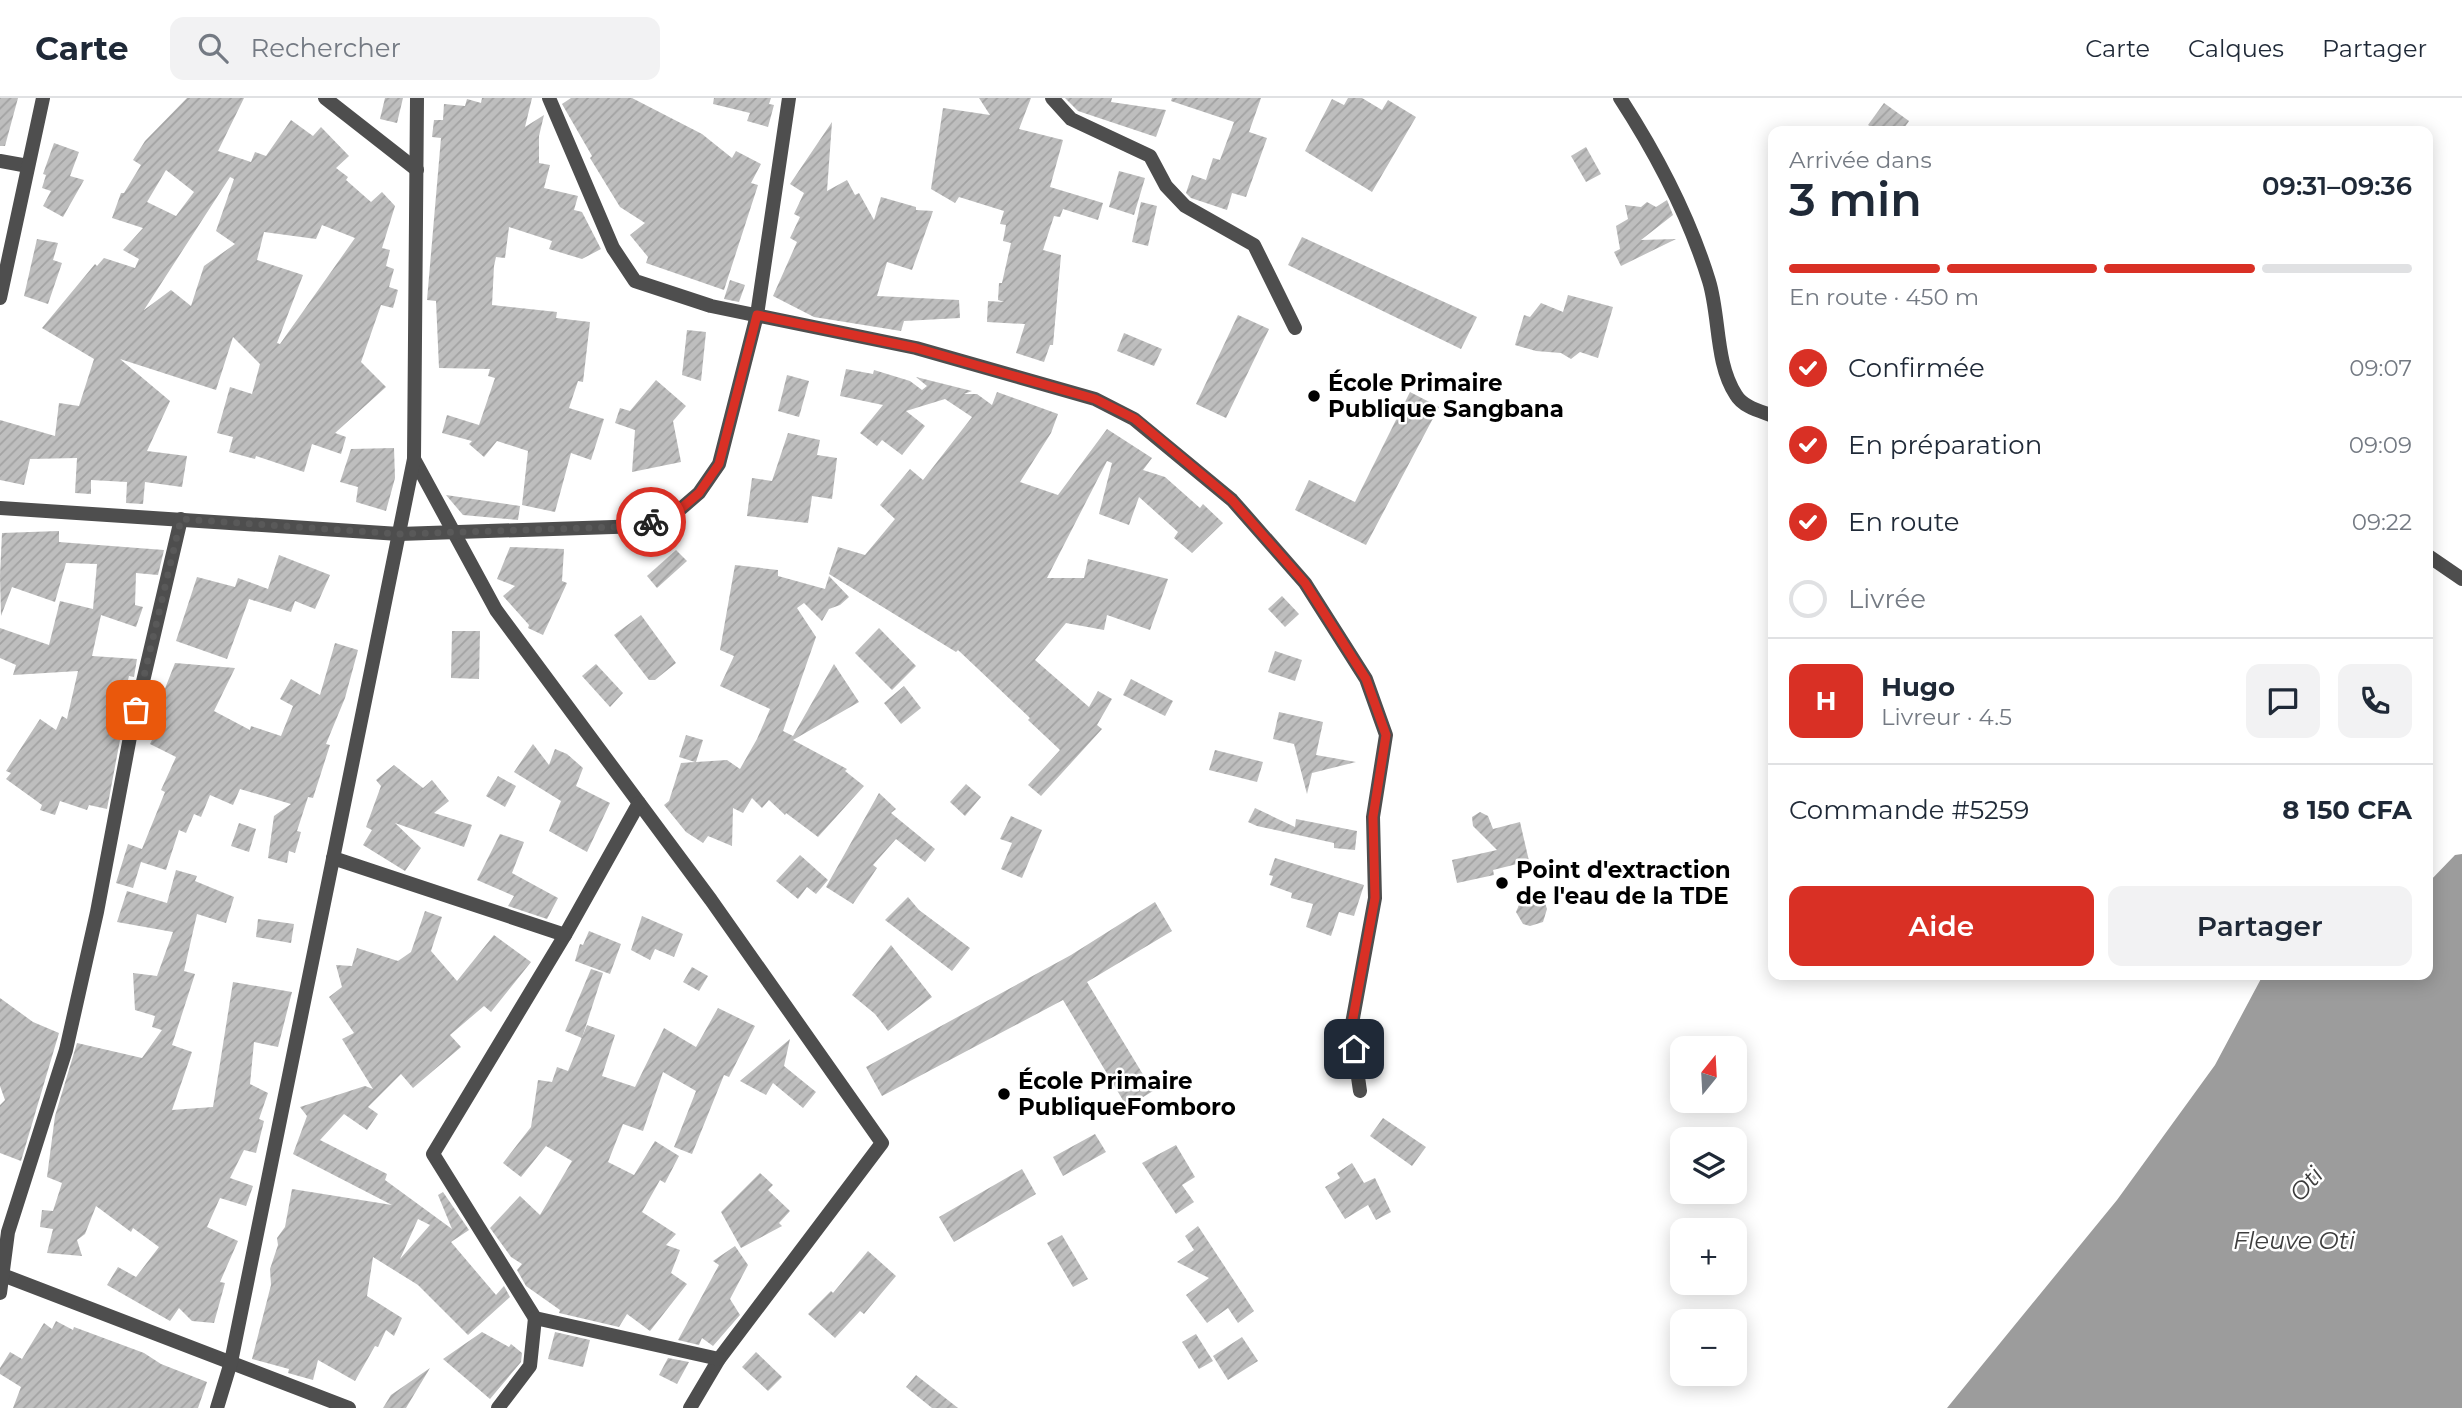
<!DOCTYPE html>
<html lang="fr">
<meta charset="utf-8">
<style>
:root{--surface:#fff;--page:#f2f2f3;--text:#1f2937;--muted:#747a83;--line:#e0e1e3;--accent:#d93025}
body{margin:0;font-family:Montserrat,sans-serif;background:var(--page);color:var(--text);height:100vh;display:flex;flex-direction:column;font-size:26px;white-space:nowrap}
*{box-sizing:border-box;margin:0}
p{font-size:23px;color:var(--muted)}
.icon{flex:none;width:38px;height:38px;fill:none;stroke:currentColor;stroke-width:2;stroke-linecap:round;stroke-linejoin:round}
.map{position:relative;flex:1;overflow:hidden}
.sheet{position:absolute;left:1768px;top:28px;width:665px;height:854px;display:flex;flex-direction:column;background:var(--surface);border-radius:14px;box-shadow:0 4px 18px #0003}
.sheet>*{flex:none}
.needle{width:46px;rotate:18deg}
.buttons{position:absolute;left:1670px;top:938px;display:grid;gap:14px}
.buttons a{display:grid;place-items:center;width:77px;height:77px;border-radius:14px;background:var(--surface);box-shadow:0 4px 18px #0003;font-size:35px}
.pin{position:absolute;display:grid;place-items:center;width:60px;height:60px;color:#fff;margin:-30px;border-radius:14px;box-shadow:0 4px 10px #0006}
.courier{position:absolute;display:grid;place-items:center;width:70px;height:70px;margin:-35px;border:5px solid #d93025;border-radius:50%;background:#fff;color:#222;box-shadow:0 2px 9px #0007}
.head em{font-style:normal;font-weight:600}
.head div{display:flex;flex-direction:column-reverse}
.head{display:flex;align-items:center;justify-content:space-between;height:119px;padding:0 21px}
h1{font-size:46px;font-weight:600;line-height:52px}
.bar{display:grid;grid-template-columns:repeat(4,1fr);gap:10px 7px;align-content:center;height:84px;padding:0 21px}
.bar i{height:9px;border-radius:5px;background:var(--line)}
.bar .current{background:var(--accent)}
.bar p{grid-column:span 4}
.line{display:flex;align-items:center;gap:18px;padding:0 21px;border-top:2px solid var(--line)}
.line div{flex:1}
.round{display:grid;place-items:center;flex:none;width:74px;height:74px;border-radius:14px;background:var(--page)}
ol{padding:0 21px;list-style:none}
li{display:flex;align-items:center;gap:21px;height:77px}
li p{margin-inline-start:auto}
li .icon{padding:7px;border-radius:50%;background:var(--accent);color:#fff;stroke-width:4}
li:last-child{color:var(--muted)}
li i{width:38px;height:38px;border:4px solid var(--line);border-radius:50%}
.cta{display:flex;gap:14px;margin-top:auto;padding:14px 21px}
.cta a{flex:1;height:80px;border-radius:14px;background:var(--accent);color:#fff;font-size:28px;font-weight:600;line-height:80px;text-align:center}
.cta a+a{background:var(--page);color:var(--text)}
header{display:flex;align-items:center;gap:42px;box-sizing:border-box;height:98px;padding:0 35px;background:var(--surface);border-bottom:2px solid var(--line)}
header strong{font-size:33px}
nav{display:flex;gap:38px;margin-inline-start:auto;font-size:24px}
.search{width:490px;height:63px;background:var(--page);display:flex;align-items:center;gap:18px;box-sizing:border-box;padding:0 24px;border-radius:14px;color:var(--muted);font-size:26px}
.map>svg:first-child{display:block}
.water{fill:#9c9c9c}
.building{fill:url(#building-hatch);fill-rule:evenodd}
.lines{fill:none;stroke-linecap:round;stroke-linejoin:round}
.street{stroke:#4e4e4e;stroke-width:14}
.done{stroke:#595959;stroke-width:7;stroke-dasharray:0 12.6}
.route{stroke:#d93025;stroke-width:9}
.poi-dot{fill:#000;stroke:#fff;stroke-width:2.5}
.labels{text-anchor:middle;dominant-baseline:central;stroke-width:5;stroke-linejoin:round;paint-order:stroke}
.poi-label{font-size:23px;font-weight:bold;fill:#000;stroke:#fff;text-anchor:start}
.water-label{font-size:24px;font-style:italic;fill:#3d3d3d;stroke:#fff}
</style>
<header>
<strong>Carte</strong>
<div class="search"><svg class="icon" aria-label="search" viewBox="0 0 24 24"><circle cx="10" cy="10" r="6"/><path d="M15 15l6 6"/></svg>Rechercher</div>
<nav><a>Carte</a><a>Calques</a><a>Partager</a></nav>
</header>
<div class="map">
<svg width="2462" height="1310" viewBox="0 0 2462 1310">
<defs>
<pattern id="building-hatch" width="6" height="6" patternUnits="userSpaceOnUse" patternTransform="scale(1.75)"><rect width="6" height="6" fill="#bebebe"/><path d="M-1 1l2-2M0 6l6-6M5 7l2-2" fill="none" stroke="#a2a2a2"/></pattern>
</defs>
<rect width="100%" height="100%" fill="#fff"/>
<path class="water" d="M2462 756V1310H1947L2117 1102 2215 967 2263 877H2427V786L2455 757Z"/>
<g class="building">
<path d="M0 0H18L5 48H0Z"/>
<path d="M187 0H244L218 53 251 64 255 54 266 58 291 22 313 38 321 29 349 58 336 70 348 79 346 82 371 104 382 94 395 108 382 150 390 152 386 168 394 171 389 189 398 192 393 210 381 207 361 264 386 289 335 335 346 339 341 356 312 346 304 374 256 358 255 361 229 354 233 339 217 335 230 289 252 296 260 266 233 239 216 292 120 261 170 303 147 353 187 358 182 389 145 384 143 406 126 405 127 384 91 382V396L75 395 77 360 30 361 24 387 0 382V322L55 338 59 305 79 308 94 261 42 230 95 166 97 168 104 160 135 170 139 161 123 152 143 130 112 120 121 95H124L141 67 133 62 145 43ZM166 72 194 94 176 118 147 104ZM230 79 234 81 216 133 235 146 204 168 191 208 171 192 144 212ZM322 127 355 140 280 246 277 245 303 177 257 162 264 134 316 141Z"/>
<path d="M385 0H403L397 25 380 21Z"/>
<path d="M482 0H532L525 29 544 17 539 38V65L550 67 544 90 578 98 574 112 582 114 601 151 582 161 549 151 552 143 509 129 505 160 496 159 494 168 492 207 557 214 556 220 590 224 583 284 578 283 569 310 604 321 591 362 571 355 555 414 522 407 528 353 497 343 484 359 469 346 472 343 442 335 447 317 479 327 495 280 488 278 490 271 439 270 436 203 427 202 441 40 432 39 434 22H443L444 6 465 8 467 1 481 5Z"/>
<path d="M571 0H632L702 36 732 60 736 53 761 66 751 85 758 87 724 192 646 165 648 159 630 137 645 125 620 109 590 60 592 58 562 6Z"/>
<path d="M714 0H771L769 6 774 7 768 29 747 23 750 15 713 6Z"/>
<path d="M979 0H1031L1019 31 1063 42 1050 89 1103 105 1098 122 1063 111 1060 119 1054 118 1043 152 1061 157 1053 247H1050L1044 264 1016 255 1025 226 987 224 988 203 1004 204 998 202 999 185H1002L1011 145 1003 143 1006 127 1000 126 1004 113 959 99 955 105 931 91 943 10 990 17Z"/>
<path d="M1065 0H1112L1111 4 1166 12 1156 39 1078 13Z"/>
<path d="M1172 0H1261L1249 34 1267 40 1246 99 1232 95 1227 112 1191 100 1186 95 1192 77 1206 82 1213 60 1220 62 1234 24 1171 3Z"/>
<path d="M1348 0H1362L1382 12 1388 2 1416 19 1372 94 1305 53 1332 1 1344 7Z"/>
<path d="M1884 5 1909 23 1902 33H1877L1868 27Z"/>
<path d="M832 24 827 93 847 82 855 97 859 95 874 122 881 99 916 109V112L933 113 912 172 887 164 877 198 959 202 960 220 904 223 901 233 814 219 773 198 797 144 790 140 800 119 794 116 804 95 790 86Z"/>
<path d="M54 45 79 54 70 78 84 82 63 119 43 108 51 93 42 90 46 77 43 76Z"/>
<path d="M1586 49 1601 76 1586 84 1571 58Z"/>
<path d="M1119 73 1145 80 1134 117 1109 109Z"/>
<path d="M1667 102 1673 117 1641 142 1676 141 1621 168 1614 154 1620 151 1616 128 1628 121 1625 107 1641 109 1647 104 1656 109Z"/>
<path d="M1141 104 1157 108 1148 148 1132 144Z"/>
<path d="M1302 139 1477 219 1461 251 1288 167Z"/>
<path d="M37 141 58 145 53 162 62 165 48 206 24 198Z"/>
<path d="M730 182 745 187 739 204 724 201Z"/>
<path d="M1568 197 1613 209 1598 260 1580 254 1571 261 1561 255 1536 253 1515 247 1524 217 1530 219 1541 205 1563 214Z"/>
<path d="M1238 217 1269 231 1226 320 1196 306Z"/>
<path d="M687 232 706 234 701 283 682 277Z"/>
<path d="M1124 235 1162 251 1154 268 1117 253Z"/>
<path d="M846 271 873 276 874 272 910 283 922 292 927 288 916 279 972 293 964 296H977L992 307 997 294 1058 316 1051 335 1020 384 1058 397 1107 331 1152 360 1143 372 1165 379 1200 410 1203 406 1223 425 1192 455 1174 440 1178 434 1139 399 1129 427 1099 416 1112 365 1107 363 1047 480H1084L1088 461 1168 481 1150 532 1107 517 1104 532 1066 525 1035 562 1089 609 1098 593 1112 601 1097 627 1102 631 1041 698 1028 687 1060 652 1028 622 1030 620 958 552 956 554 829 476 838 449 865 457 895 421 880 407 910 371 923 382 972 319 945 301 906 313 925 328 902 357 882 342 877 348 860 335 883 307 840 298Z"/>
<path d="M787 277 809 283 799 319 778 313Z"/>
<path d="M656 282 686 308 673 323 681 364 632 374 635 332 615 325 620 310 630 313Z"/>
<path d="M1410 294 1439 309 1366 447 1295 412 1309 382 1355 404Z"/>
<path d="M788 335 820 342 817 357 837 360 832 401 812 398 808 425 747 418 752 380 772 383Z"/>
<path d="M394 350 395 380 386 413 356 404 358 389 340 384 351 351Z"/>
<path d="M446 397 520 408 518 422 463 417Z"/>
<path d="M59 433V444L164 452 158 477 136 475 135 507 143 509 136 529 101 517 92 558 137 561 134 579 129 578 114 640 120 642 107 711 89 707 87 712 60 703 55 717 40 712 42 707 6 681 11 675 6 673 40 621 56 632 62 618 67 621 78 573 13 577 16 567 0 560V530L49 547 60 503 93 511 97 466 66 465 55 504 12 489 1 518 0 478 2 435Z"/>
<path d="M510 449 564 451 562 483 567 485 543 537 528 530 529 527 503 498 515 488 497 481Z"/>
<path d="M676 452 687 463 657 490 647 478Z"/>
<path d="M279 457 330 477 315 511 295 503 291 514 249 501 227 561 176 543 197 479 235 489 238 480 268 491Z"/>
<path d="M735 467 778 472V478L825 491 829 478 849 499 840 507 829 511 822 523 804 505 797 510 816 539 783 633 793 638 834 566 859 604 793 642 847 671 845 673 864 688 818 739 786 715 785 717 769 702 762 710 752 700 743 715 733 710 732 748 708 738 703 745 686 734 664 707 669 703 681 665 695 664 679 659 686 637 703 642 696 664 727 662 740 671 757 641 770 611 720 588 734 558 720 552Z"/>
<path d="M1282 498 1299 516 1285 529 1268 511Z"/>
<path d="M641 517 676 565 655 582H649L614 537Z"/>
<path d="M879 530 916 568 892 592 855 555Z"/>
<path d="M452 533H480L479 581 451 580Z"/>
<path d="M335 545 358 552 345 600 326 646 330 647 313 700 308 699 297 733 301 734 295 755 289 753 287 765 268 760 274 718 291 706 240 691 233 707 210 697 201 719 194 716 186 735 179 732 166 772 141 764 133 790 116 785 128 746 142 751 165 694 161 692 176 659 150 646 166 613 157 611 175 565 235 570 214 613 250 632 251 628 281 638 293 608 280 601 291 581 320 597Z"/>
<path d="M1275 553 1302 562 1295 583 1268 574Z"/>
<path d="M596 566 623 595 610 609 582 578Z"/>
<path d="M1131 581 1173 603 1165 618 1123 597Z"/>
<path d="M904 588 921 610 901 626 884 605Z"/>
<path d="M1279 614 1323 624 1316 657 1356 664 1312 675 1307 696 1294 646 1273 641Z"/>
<path d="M533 646 549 667 555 651 567 656 583 670 576 688 610 705 587 754 549 733 561 703 514 674Z"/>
<path d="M1215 652 1263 664 1257 684 1209 672Z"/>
<path d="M394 667 423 690 432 682 449 703 434 715 472 727 464 749 395 725 421 750 405 773 363 747 372 732 366 729 381 688 376 682Z"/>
<path d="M498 678 516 688 505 709 486 698Z"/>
<path d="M966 686 981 699 965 718 950 704Z"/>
<path d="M879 695 896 711 891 715 935 751 925 764 896 741 873 767 877 770 853 806 826 789Z"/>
<path d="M1255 710 1295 729 1296 721 1357 733 1355 752 1334 750V745L1257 728 1248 724Z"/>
<path d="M1480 714 1488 718 1493 731 1520 724 1529 763 1493 772 1494 777 1457 785 1452 762 1497 752 1473 728 1472 719Z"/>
<path d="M1011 718 1042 732 1022 780 1001 771 1012 745 1000 741Z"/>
<path d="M239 725 256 731 249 754 231 748Z"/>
<path d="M500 736 524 744 512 775 558 800 547 821 508 808 514 798 477 782Z"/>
<path d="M800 757 828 782 816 796 807 789 798 801 776 783Z"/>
<path d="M1275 760 1364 787 1354 818 1339 814 1331 838 1306 829 1313 806 1291 800 1292 795 1270 787 1273 778 1269 777Z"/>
<path d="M176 772 197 778 195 783 234 799 226 825 197 816 184 873 195 876 172 947 192 954 172 1012 213 1009 233 884 292 894 278 949 254 944 250 986 268 995 259 1021 264 1023 256 1055 244 1052 230 1080 253 1088 246 1108 220 1100 207 1129 238 1143 220 1184 225 1185 214 1225 192 1223 179 1210 170 1223 107 1187 118 1169 136 1179 159 1149 133 1130 131 1134 96 1108 85 1136 77 1142 82 1158 47 1155 53 1131 40 1129 42 1112 53 1113 62 1085 47 1079 55 1018 77 945 142 960 162 932 152 929 155 918 135 912 133 875 157 878 173 834 117 824 127 793 167 805Z"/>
<path d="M1534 793 1545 805 1547 811 1543 824 1530 828 1523 826 1516 814 1521 802Z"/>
<path d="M908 799 919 812 970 850 952 873 885 822Z"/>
<path d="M1155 804 1172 833 1087 884 1153 993 1127 1009 1063 902 882 998 866 969 1071 857Z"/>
<path d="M425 813 442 819 431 853 457 883 494 837 531 864 491 914 484 908 450 937 461 949 413 990 401 976 368 1009 378 1016 367 1032 344 1016 320 1042 387 1076 385 1082 452 1131 438 1097 443 1094 469 1132 451 1144 496 1197 504 1188 510 1199 468 1237 418 1187 373 1159 367 1198 402 1220 394 1238 386 1232 378 1249 375 1248 355 1283 318 1262 313 1282 288 1275 289 1271 252 1261 271 1187 270 1171 278 1147 277 1140 285 1129 292 1091 392 1107 293 1056 307 1018 300 1009 365 988 373 991 342 941 354 935 329 899 342 889 336 867 352 868 357 850 398 863 411 854ZM418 1121 430 1127 400 1161Z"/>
<path d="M642 818 683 836 674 859 655 851 650 862 631 852Z"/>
<path d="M258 821 294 826 291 845 256 839Z"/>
<path d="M589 833 621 846 610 876 575 863 580 846 583 847Z"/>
<path d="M891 847 932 899 888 933 875 916 852 897Z"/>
<path d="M692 869 708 878 699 893 683 884Z"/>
<path d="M591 871 603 875 582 940 565 933Z"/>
<path d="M0 900 33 924 59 935 21 1063 0 1055V1007L5 1002 0 988Z"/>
<path d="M718 910 755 928 729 979 724 977 692 1056 674 1049 696 993 663 974 643 1033 623 1026 608 1064 634 1077 655 1043 679 1058 665 1085 660 1082 642 1114 676 1136 666 1147 680 1152 671 1175 687 1186 650 1233 627 1216 619 1229 559 1215 560 1212 526 1188 517 1172 522 1166 511 1159 490 1130 520 1098 540 1117 572 1063 546 1048 521 1079 503 1065 531 1029 538 982 552 984 557 969 568 973 587 927 615 937 602 978 635 989 664 930 696 949Z"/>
<path d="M790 941 784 968 816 994 803 1010 773 985 766 997 740 983Z"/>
<path d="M1383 1020 1426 1049 1412 1068 1370 1038Z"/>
<path d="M1095 1036 1106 1054 1063 1078 1053 1059Z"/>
<path d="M1176 1047 1195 1079 1182 1087 1194 1104 1176 1116 1142 1065Z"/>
<path d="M1352 1065 1364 1085 1375 1080 1391 1114 1376 1122 1368 1107 1345 1121 1325 1089 1340 1080 1337 1075Z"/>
<path d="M1022 1071 1036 1096 954 1144 939 1119Z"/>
<path d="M760 1075 773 1087 768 1092 790 1113 779 1125 782 1128 741 1150 721 1114Z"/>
<path d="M1198 1128 1254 1213 1238 1225 1228 1210 1207 1225 1186 1197 1209 1180 1177 1164 1194 1152 1185 1138Z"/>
<path d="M1062 1137 1088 1181 1073 1189 1047 1145Z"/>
<path d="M735 1148 748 1167 730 1201 740 1217 713 1248 702 1240 699 1247 678 1242 719 1167 713 1163Z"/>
<path d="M868 1153 896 1178 864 1216 860 1213 835 1240 808 1216 831 1193 833 1195Z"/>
<path d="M56 1223 73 1232 74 1229 144 1255 161 1266 207 1284 198 1310H13L21 1289 0 1276V1270L10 1254 22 1261 44 1225 52 1231Z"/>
<path d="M482 1234 509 1249 511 1246 522 1255 521 1264 490 1301 443 1261Z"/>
<path d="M555 1234 590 1242 583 1269 548 1261Z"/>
<path d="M1196 1236 1213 1263 1199 1271 1182 1244Z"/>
<path d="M1242 1239 1258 1263 1228 1282 1213 1258Z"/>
<path d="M756 1254 782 1279 768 1293 742 1269Z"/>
<path d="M668 1260 689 1264 677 1286 659 1277Z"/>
<path d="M430 1270 406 1310H383L391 1297Z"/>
<path d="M916 1277 958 1310H932L906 1289Z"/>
</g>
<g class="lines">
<g class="street">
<path d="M325 0 417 72"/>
<path d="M549 0 613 150 635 183 711 208 916 250 1095 301 1134 321 1232 402 1305 485 1366 581 1386 637 1373 719 1375 800 1351 931 1360 993"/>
<path d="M1052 0 1071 21 1150 58 1166 88 1185 108 1254 147 1295 230"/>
<path d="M1620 0C1657 57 1689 118 1709 183 1720 219 1715 265 1736 297 1743 309 1760 313 1773 318"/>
<path d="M0 63 28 68"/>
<path d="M0 200 43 0"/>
<path d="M414 361 496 512 711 802 882 1045 719 1261 690 1310"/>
<path d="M0 410 399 436 643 428 677 414 699 395 719 366 757 217 789 0"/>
<path d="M2427 457 2462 481"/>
<path d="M639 705 565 837 433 1056 535 1220 719 1261"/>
<path d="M333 760 565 837"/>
<path d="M0 1176 349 1310"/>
<path d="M0 1195 8 1134 66 952 97 814 130 639 181 421"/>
<path d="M217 1310 231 1264 414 361 417 0"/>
<path d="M498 1310 530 1268 535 1220"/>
</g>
</g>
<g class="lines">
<path class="done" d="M136 612 181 421 399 436 586 430 642 428 651 424"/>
<path class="route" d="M651 424 677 414 699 395 719 366 757 217 916 250 1095 301 1135 321 1232 402 1305 485 1366 581 1386 637 1373 719 1375 800 1351 931 1354 951"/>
</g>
<g class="poi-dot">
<circle cx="1314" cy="298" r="7"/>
<circle cx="1502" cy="785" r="7"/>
<circle cx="1004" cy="996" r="7"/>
</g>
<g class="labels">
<g class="poi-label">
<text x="1328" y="285">École Primaire<tspan x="1328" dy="26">Publique Sangbana</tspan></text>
<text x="1516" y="772">Point d'extraction<tspan x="1516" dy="26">de l'eau de la TDE</tspan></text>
<text x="1018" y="983">École Primaire<tspan x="1018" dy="26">PubliqueFomboro</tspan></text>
</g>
<g class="water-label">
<text transform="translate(2306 1086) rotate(-49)">Oti</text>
<text x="2294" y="1142">Fleuve Oti</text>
</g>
</g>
</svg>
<div class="buttons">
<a><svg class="needle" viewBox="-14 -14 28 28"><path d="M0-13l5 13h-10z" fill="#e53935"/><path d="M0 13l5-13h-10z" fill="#747a83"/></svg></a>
<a><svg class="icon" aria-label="layers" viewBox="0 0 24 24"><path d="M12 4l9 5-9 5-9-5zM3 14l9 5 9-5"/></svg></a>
<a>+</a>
<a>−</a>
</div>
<div class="pin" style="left:136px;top:612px;background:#ea580c"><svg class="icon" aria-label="bag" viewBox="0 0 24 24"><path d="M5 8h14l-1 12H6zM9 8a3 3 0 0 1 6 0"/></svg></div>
<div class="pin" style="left:1354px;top:951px;background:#1f2937"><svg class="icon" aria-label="home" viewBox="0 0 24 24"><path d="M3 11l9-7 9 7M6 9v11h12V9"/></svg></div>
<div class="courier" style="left:651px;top:424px"><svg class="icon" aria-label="bike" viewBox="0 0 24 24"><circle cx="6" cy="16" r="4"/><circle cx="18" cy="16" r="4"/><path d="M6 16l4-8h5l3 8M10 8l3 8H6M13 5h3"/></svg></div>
<section class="sheet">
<div class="head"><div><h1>3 min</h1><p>Arrivée dans</p></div><em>09:31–09:36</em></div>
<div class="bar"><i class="current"></i><i class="current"></i><i class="current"></i><i></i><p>En route · 450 m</p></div>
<ol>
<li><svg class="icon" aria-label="check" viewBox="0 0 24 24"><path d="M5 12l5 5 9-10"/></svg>Confirmée<p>09:07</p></li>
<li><svg class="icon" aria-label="check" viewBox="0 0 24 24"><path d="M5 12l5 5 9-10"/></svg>En préparation<p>09:09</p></li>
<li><svg class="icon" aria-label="check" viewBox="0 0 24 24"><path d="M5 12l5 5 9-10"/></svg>En route<p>09:22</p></li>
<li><i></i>Livrée</li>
</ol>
<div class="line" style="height:126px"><b class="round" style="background:var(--accent);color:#fff">H</b><div><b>Hugo</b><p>Livreur · 4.5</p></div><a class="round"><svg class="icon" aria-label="chat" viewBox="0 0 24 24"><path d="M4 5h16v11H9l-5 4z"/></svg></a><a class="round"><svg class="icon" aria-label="phone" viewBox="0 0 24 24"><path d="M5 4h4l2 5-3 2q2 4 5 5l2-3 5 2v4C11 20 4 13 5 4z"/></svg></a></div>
<div class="line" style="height:91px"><div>Commande #5259</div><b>8 150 CFA</b></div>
<div class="cta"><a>Aide</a><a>Partager</a></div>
</section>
</div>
